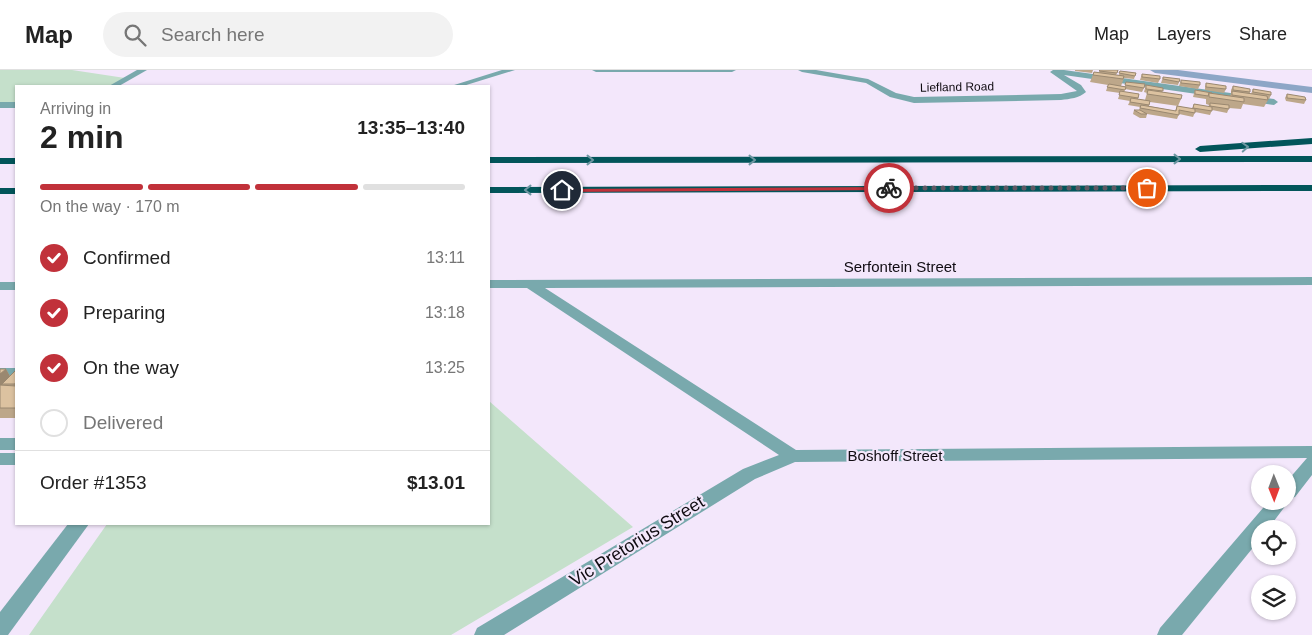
<!DOCTYPE html>
<meta charset="utf-8">
<style>
:root{--surface:#fff;--page:#f2f2f2;--text:#222;--muted:#767676;--line:#e0e0e0;--accent:#c1313a}
body{margin:0;font-family:Helvetica,sans-serif;background:var(--page);color:var(--text);height:100vh;display:flex;flex-direction:column;font-size:19px;white-space:nowrap}
*{box-sizing:border-box;margin:0}
p{font-size:16px;color:var(--muted)}
.icon{flex:none;width:28px;height:28px;fill:none;stroke:currentColor;stroke-width:2;stroke-linecap:round;stroke-linejoin:round}
.map{position:relative;flex:1;overflow:hidden}
.side{position:absolute;left:15px;top:15px;width:475px;height:440px;display:flex;flex-direction:column;background:var(--surface);border-radius:0px;box-shadow:0 1px 4px #0004}
.side>*{flex:none}
.needle{width:32px;rotate:179deg}
.tools{position:absolute;left:1251px;top:395px;display:grid;gap:10px}
.tools a{display:grid;place-items:center;width:45px;height:45px;border-radius:50%;background:var(--surface);box-shadow:0 1px 4px #0004;font-size:25px}
.pin{position:absolute;display:grid;place-items:center;width:42px;height:42px;color:#fff;margin:-21px;border:2px solid #fff;border-radius:50%;box-shadow:0 1px 5px #0007}
.courier{position:absolute;display:grid;place-items:center;width:50px;height:50px;margin:-25px;border:4px solid #c1313a;border-radius:50%;background:#fff;color:#222;box-shadow:0 1px 6px #0007}
.head em{font-style:normal;font-weight:700}
.head div{display:flex;flex-direction:column-reverse}
.head{display:flex;align-items:center;justify-content:space-between;height:85px;padding:0 25px}
h1{font-size:32px;font-weight:700;line-height:38px}
.bar{display:grid;grid-template-columns:repeat(4,1fr);gap:8px 5px;align-content:center;height:60px;padding:0 25px}
.bar i{height:6px;border-radius:4px;background:var(--line)}
.bar .active{background:var(--accent)}
.bar p{grid-column:span 4}
.line{display:flex;align-items:center;gap:12px;padding:0 25px;border-top:1px solid var(--line)}
.line div{flex:1}
ol{padding:0 25px;list-style:none}
li{display:flex;align-items:center;gap:15px;height:55px}
li p{margin-inline-start:auto}
li .icon{padding:5px;border-radius:50%;background:var(--accent);color:#fff;stroke-width:4}
li:last-child{color:var(--muted)}
li i{width:28px;height:28px;border:2px solid var(--line);border-radius:50%}
header{display:flex;align-items:center;gap:30px;box-sizing:border-box;height:70px;padding:0 25px;background:var(--surface);border-bottom:1px solid var(--line)}
header strong{font-size:24px}
nav{display:flex;gap:28px;margin-inline-start:auto;font-size:18px}
.search{width:350px;height:45px;background:var(--page);display:flex;align-items:center;gap:12px;box-sizing:border-box;padding:0 18px;border-radius:28px;color:var(--muted);font-size:19px}
.map>svg:first-child{display:block}
.green{fill:#c5e0cb}
.lines{fill:none;stroke-linecap:round;stroke-linejoin:round}
.canal{fill:#8da6c6;fill-rule:evenodd}
.minor{fill:#79a9ad;fill-rule:evenodd}
.highway{fill:#02555a;fill-rule:evenodd}
.wall{fill:#bda78a}
.shaded-wall{fill:#9a8870}
.building{fill:#dcc2a0;stroke:#9a8870}
.oneway{stroke:#6e97a2}
.route{fill:#c1313a}
.done{stroke:#5f5863;stroke-width:5;stroke-dasharray:0 9}
.labels{text-anchor:middle;dominant-baseline:central;stroke-width:4.5;stroke-linejoin:round;paint-order:stroke}
.far-street-label{font-size:12px;fill:#0f0b11;stroke:#f3e7fb}
.street-label{font-size:15px;fill:#0f0b11;stroke:#f3e7fb}
.near-street-label{font-size:18px;fill:#0f0b11;stroke:#f3e7fb}
</style>
<header>
<strong>Map</strong>
<div class="search"><svg class="icon" aria-label="search" viewBox="0 0 24 24"><circle cx="10" cy="10" r="6"/><path d="M15 15l6 6"/></svg>Search here</div>
<nav><a>Map</a><a>Layers</a><a>Share</a></nav>
</header>
<div class="map">
<svg width="1312" height="565" viewBox="0 0 1312 565">
<rect width="100%" height="100%" fill="#f3e7fb"/>
<g class="green">
<path d="M0 0H72L125 8 110 16H16V33H0Z"/>
<path d="M489 331 633 457 451 565H29L107 454H489Z"/>
</g>
<g class="lines">
<path class="canal" d="M1150 0H1178L1312 17V23L1155 3Z"/>
<g class="minor">
<path d="M137 0H147L119 16H109Z"/>
<path d="M502 0H515L463 16H451Z"/>
<path d="M592 0H736L732 2H596Z"/>
<path d="M798 0H816L868 9 896 23 914 27 1061 24 1077 21 1050 2 1053 0H1064L1274 29 1278 32 1274 35 1064 5 1081 15 1086 22C1079 28 1070 29 1061 30L914 33 890 27 866 13 802 2Z"/>
<rect x="0" y="32" width="16" height="6"/>
<path d="M1312 207V215L545 218 796 380 1312 376V405L1295 427 1288 429 1289 431 1268 459H1260V469L1182 565H1157L1160 558 1269 431H1288V410L1307 388 795 392 755 409 504 565H474L477 558 743 399 779 385 527 218H489V210Z"/>
<rect x="0" y="212" width="16" height="8"/>
<rect x="0" y="298" width="16" height="10"/>
<rect x="0" y="368" width="16" height="12"/>
<rect x="0" y="383" width="16" height="12"/>
<path d="M68 454H89L8 565H0V542Z"/>
</g>
<g class="highway">
<path d="M1312 68V74L1200 82 1195 79 1200 76Z"/>
<path d="M1312 86V92L489 93V87Z"/>
<rect x="0" y="88" width="16" height="6"/>
<path d="M1312 115V121L489 123V117Z"/>
<rect x="0" y="118" width="16" height="6"/>
</g>
</g>
<g class="wall">
<path d="M1075 0H1093L1092 3 1075 1Z"/>
<path d="M1100 0H1118L1116 5H1119L1120 1 1136 3 1134 9 1124 8 1121 16H1125L1126 12 1144 18 1142 22 1125 19 1124 22 1139 24 1138 29 1145 30 1147 23 1144 22 1146 15 1163 18 1162 22 1181 29 1178 36 1150 32 1149 36 1175 41 1177 36 1192 39 1194 34 1208 37 1209 35 1206 34V29L1193 27 1195 20 1230 26 1231 23V20L1233 16 1250 22 1249 24H1251L1253 19 1271 25 1269 29H1268V30L1264 37 1243 34 1241 39 1229 38 1227 43 1212 40 1210 45 1195 42 1193 47 1179 44 1177 49 1147 44 1146 48H1140L1133 44 1134 40H1139L1140 37 1128 35 1130 31 1118 29 1120 23 1106 21 1108 15 1090 12 1094 2 1099 3Z"/>
<path d="M1142 4 1160 9 1158 13 1140 10Z"/>
<path d="M1163 7 1179 12 1178 15 1161 13Z"/>
<path d="M1181 10 1200 15 1198 19 1179 16Z"/>
<path d="M1206 13 1226 19 1224 23 1205 20V17Z"/>
<path d="M1287 24 1306 30 1304 34 1286 31 1285 28Z"/>
<path d="M0 299H6L10 306 16 300V348H0Z"/>
</g>
<path class="shaded-wall" d="M6 299 12 310 2 314 4 317 0 321V304Z"/>
<g class="building">
<path d="M1100 0H1118L1117 3 1099 1Z"/>
<path d="M1120 1 1136 3 1135 6 1119 3Z"/>
<path d="M1094 2 1124 6 1123 9 1093 5Z"/>
<path d="M1142 4 1160 6V9L1142 7Z"/>
<path d="M1163 7 1180 9 1179 12 1163 9Z"/>
<path d="M1181 10 1200 12V15L1181 13Z"/>
<path d="M1126 12 1145 14 1144 18 1125 15Z"/>
<path d="M1206 13 1226 16V19L1206 17Z"/>
<path d="M1109 14 1126 17 1125 20 1107 17Z"/>
<path d="M1146 15 1163 18V21L1146 19Z"/>
<path d="M1233 16 1250 19V22L1233 20Z"/>
<path d="M1253 19 1271 22V25L1253 22Z"/>
<path d="M1148 20 1182 25 1181 29 1147 24Z"/>
<path d="M1195 20 1212 23V24L1209 23 1208 26 1195 24Z"/>
<path d="M1120 21 1139 24 1138 28 1119 25Z"/>
<path d="M1232 21 1267 26 1268 30 1232 25Z"/>
<path d="M1209 23 1244 28V32L1209 27Z"/>
<path d="M1287 24 1305 27 1306 30 1287 28Z"/>
<path d="M1131 28 1150 31 1149 35 1130 32Z"/>
<path d="M1210 33 1229 35V39L1210 36Z"/>
<path d="M1194 34 1212 37V41L1193 38Z"/>
<path d="M1141 35 1176 41 1177 36 1195 39V43L1179 40V45L1140 38Z"/>
<path d="M1134 40H1140L1147 44H1141Z"/>
<path d="M0 299H6L0 304Z"/>
<path d="M16 300V312L15 314H2Z"/>
<path d="M0 315 16 316V338H0Z"/>
</g>
<defs><path id="oneway-chevron" d="M-2-3.5L2.5 0L-2 3.5" fill="none" stroke-width="1.6" stroke-linecap="round" stroke-linejoin="round" transform="scale(1.25)"/></defs>
<g class="oneway">
<use href="#oneway-chevron" transform="translate(1245 77) rotate(-3)"/>
<use href="#oneway-chevron" transform="translate(1177 89)"/>
<use href="#oneway-chevron" transform="translate(590 90)"/>
<use href="#oneway-chevron" transform="translate(752 90)"/>
<use href="#oneway-chevron" transform="translate(528 120) rotate(180)"/>
</g>
<path class="route" d="M889 117 892 120 562 122 559 120 562 119Z"/>
<g class="lines">
<path class="done" d="M889 118H1147"/>
</g>
<g class="labels">
<g class="far-street-label">
<text transform="translate(957 17) rotate(-1)">Liefland Road</text>
</g>
<g class="street-label">
<text x="900" y="196">Serfontein Street</text>
<text x="895" y="385">Boshoff Street</text>
</g>
<g class="near-street-label">
<text transform="translate(637 471) rotate(-32)">Vic Pretorius Street</text>
</g>
</g>
</svg>
<div class="tools">
<a><svg class="needle" viewBox="-14 -14 28 28"><path d="M0-13l5 13h-10z" fill="#e53935"/><path d="M0 13l5-13h-10z" fill="#767676"/></svg></a>
<a><svg class="icon" aria-label="locate" viewBox="0 0 24 24"><circle cx="12" cy="12" r="6"/><path d="M12 2v4M12 18v4M2 12h4M18 12h4"/></svg></a>
<a><svg class="icon" aria-label="layers" viewBox="0 0 24 24"><path d="M12 4l9 5-9 5-9-5zM3 14l9 5 9-5"/></svg></a>
</div>
<div class="pin" style="left:1147px;top:118px;background:#ea580c"><svg class="icon" aria-label="bag" viewBox="0 0 24 24"><path d="M5 8h14l-1 12H6zM9 8a3 3 0 0 1 6 0"/></svg></div>
<div class="pin" style="left:562px;top:120px;background:#1f2937"><svg class="icon" aria-label="home" viewBox="0 0 24 24"><path d="M3 11l9-7 9 7M6 9v11h12V9"/></svg></div>
<div class="courier" style="left:889px;top:118px"><svg class="icon" aria-label="bike" viewBox="0 0 24 24"><circle cx="6" cy="16" r="4"/><circle cx="18" cy="16" r="4"/><path d="M6 16l4-8h5l3 8M10 8l3 8H6M13 5h3"/></svg></div>
<section class="side">
<div class="head"><div><h1>2 min</h1><p>Arriving in</p></div><em>13:35–13:40</em></div>
<div class="bar"><i class="active"></i><i class="active"></i><i class="active"></i><i></i><p>On the way · 170 m</p></div>
<ol>
<li><svg class="icon" aria-label="check" viewBox="0 0 24 24"><path d="M5 12l5 5 9-10"/></svg>Confirmed<p>13:11</p></li>
<li><svg class="icon" aria-label="check" viewBox="0 0 24 24"><path d="M5 12l5 5 9-10"/></svg>Preparing<p>13:18</p></li>
<li><svg class="icon" aria-label="check" viewBox="0 0 24 24"><path d="M5 12l5 5 9-10"/></svg>On the way<p>13:25</p></li>
<li><i></i>Delivered</li>
</ol>
<div class="line" style="height:65px"><div>Order #1353</div><b>$13.01</b></div>
</section>
</div>
